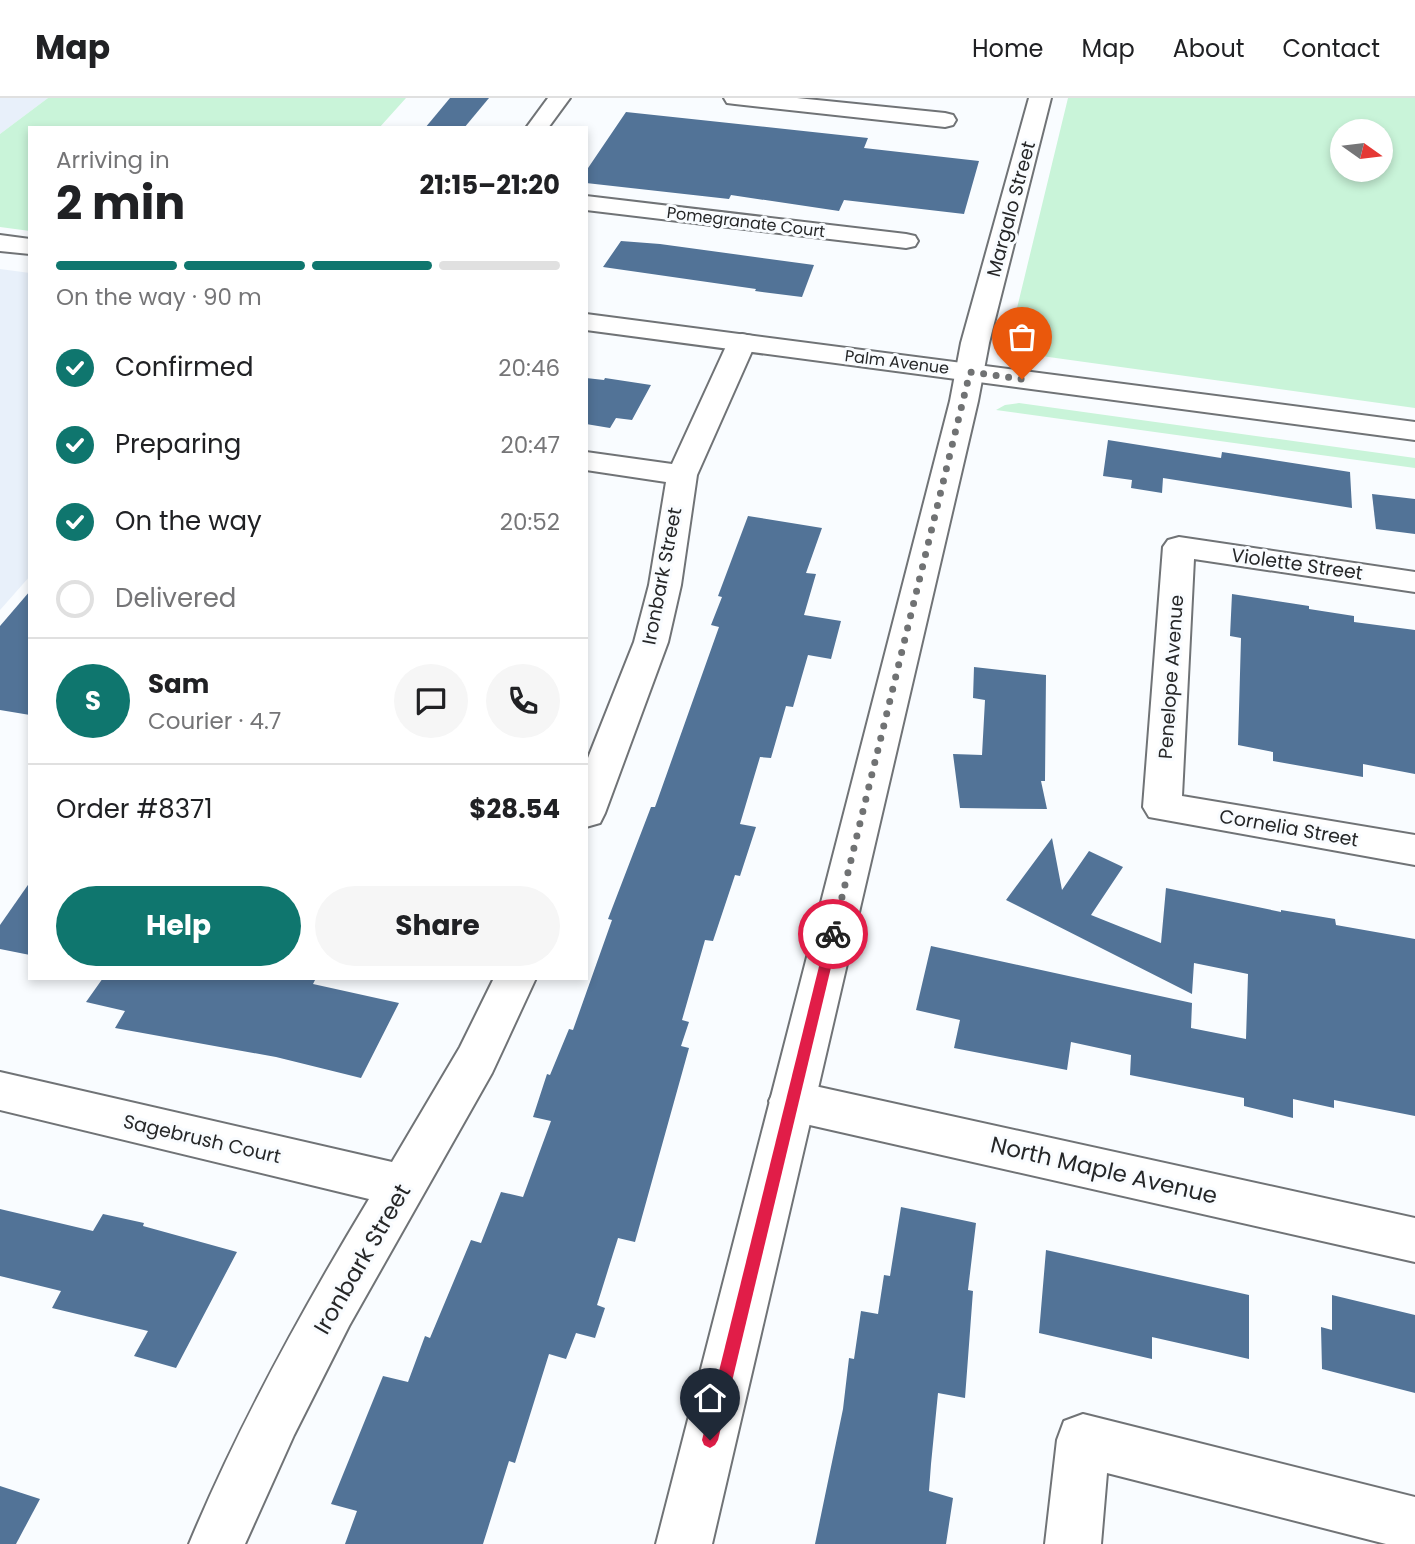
<!DOCTYPE html>
<meta charset="utf-8">
<style>
:root{--surface:#fff;--page:#f6f6f6;--text:#202124;--muted:#757577;--line:#e0e0e0;--accent:#0f766e}
body{margin:0;font-family:Poppins,sans-serif;background:var(--page);color:var(--text);height:100vh;display:flex;flex-direction:column;font-size:26px;white-space:nowrap}
*{box-sizing:border-box;margin:0}
p{font-size:23px;color:var(--muted)}
.icon{flex:none;width:38px;height:38px;fill:none;stroke:currentColor;stroke-width:2;stroke-linecap:round;stroke-linejoin:round}
.map{position:relative;flex:1;overflow:hidden}
.side{position:absolute;left:28px;top:28px;width:560px;height:854px;display:flex;flex-direction:column;background:var(--surface);border-radius:0px;box-shadow:0 4px 10px #0003}
.side>*{flex:none}
.needle{width:46px;rotate:104deg}
.buttons{position:absolute;left:1330px;top:21px;display:grid;gap:14px}
.buttons a{display:grid;place-items:center;width:63px;height:63px;border-radius:50%;background:var(--surface);box-shadow:0 4px 10px #0003;font-size:35px}
.pin{position:absolute;display:grid;place-items:center;width:60px;height:60px;color:#fff;margin:-72px -30px;border-radius:50% 50% 50% 0;rotate:-45deg;box-shadow:0 0 7px #0007}
.pin .icon{rotate:45deg}
.courier{position:absolute;display:grid;place-items:center;width:70px;height:70px;margin:-35px;border:5px solid #e11d48;border-radius:50%;background:#fff;color:#222;box-shadow:0 2px 9px #0007}
.head em{font-style:normal;font-weight:700}
.head div{display:flex;flex-direction:column-reverse}
.head{display:flex;align-items:center;justify-content:space-between;height:119px;padding:0 28px}
h1{font-size:46px;font-weight:700;line-height:52px}
.bar{display:grid;grid-template-columns:repeat(4,1fr);gap:10px 7px;align-content:center;height:84px;padding:0 28px}
.bar i{height:9px;border-radius:5px;background:var(--line)}
.bar .current{background:var(--accent)}
.bar p{grid-column:span 4}
.line{display:flex;align-items:center;gap:18px;padding:0 28px;border-top:2px solid var(--line)}
.line div{flex:1}
.round{display:grid;place-items:center;flex:none;width:74px;height:74px;border-radius:37px;background:var(--page)}
ol{padding:0 28px;list-style:none}
li{display:flex;align-items:center;gap:21px;height:77px}
li p{margin-inline-start:auto}
li .icon{padding:7px;border-radius:50%;background:var(--accent);color:#fff;stroke-width:4}
li:last-child{color:var(--muted)}
li i{width:38px;height:38px;border:4px solid var(--line);border-radius:50%}
.action{display:flex;gap:14px;margin-top:auto;padding:14px 28px}
.action a{flex:1;height:80px;border-radius:42px;background:var(--accent);color:#fff;font-size:28px;font-weight:700;line-height:80px;text-align:center}
.action a+a{background:var(--page);color:var(--text)}
header{display:flex;align-items:center;gap:42px;box-sizing:border-box;height:98px;padding:0 35px;background:var(--surface);border-bottom:2px solid var(--line)}
header strong{font-size:33px}
nav{display:flex;gap:38px;margin-inline-start:auto;font-size:24px}
.map>svg:first-child{display:block}
.built{fill:#e8f0fa}
.green{fill:#c9f4d9;fill-rule:evenodd}
.building{fill:#527397}
.lines{fill:none;stroke-linecap:round;stroke-linejoin:round}
.minor-casing{stroke:#707376;stroke-width:4}
.tertiary-casing{stroke:#707376;stroke-width:4}
.secondary-casing{stroke:#707376;stroke-width:4}
.minor{fill:#fff;fill-rule:evenodd}
.tertiary{fill:#fff;fill-rule:evenodd}
.secondary{fill:#fff;fill-rule:evenodd}
.route{fill:#e11d48}
.done{stroke:#707273;stroke-width:7;stroke-dasharray:0 12.6}
.labels{text-anchor:middle;dominant-baseline:central;stroke-width:6;stroke-linejoin:round;paint-order:stroke}
.far-street-label{font-size:16px;fill:#262728;stroke:#f9fcff}
.street-label{font-size:19px;fill:#262728;stroke:#f9fcff}
.near-street-label{font-size:23px;fill:#262728;stroke:#f9fcff}
</style>
<header>
<strong>Map</strong>
<nav><a>Home</a><a>Map</a><a>About</a><a>Contact</a></nav>
</header>
<div class="map">
<svg width="1415" height="1446" viewBox="0 0 1415 1446">
<rect width="100%" height="100%" fill="#f9fcff"/>
<g class="built">
<path d="M0 0H48L0 36Z"/>
<path d="M0 171 30 175V478L0 512Z"/>
</g>
<g class="green">
<path d="M48 0H406L379 30H30V133L0 129V36Z"/>
<path d="M1068 0H1415V310L1027 256 1009 243ZM1381 33V72H1342V33Z"/>
<path d="M1019 305 1415 360V370L996 312 1005 307Z"/>
</g>
<g class="building">
<path d="M450 0H489L464 30H425Z"/>
<path d="M626 14 868 40 864 50 979 63 964 116 844 102 839 113 731 97 729 101 586 85V73Z"/>
<path d="M621 143 660 146 814 167 802 199 755 193 756 191 603 169Z"/>
<path d="M586 280 604 282 605 280 651 287 632 322 616 320 610 330 586 326Z"/>
<path d="M1108 342 1221 360 1222 354 1350 374 1352 410 1163 380 1162 395 1131 390 1132 382 1103 378Z"/>
<path d="M1372 396 1415 401V436L1376 431Z"/>
<path d="M748 418 822 430 806 475 816 476 804 517 841 523 831 561 808 557 793 609 786 608 771 660 760 659 740 726 756 729 740 778 735 777 713 843 705 842 682 922 689 924 681 948 689 950 635 1144 618 1140 597 1207 605 1210 595 1240 576 1235 566 1261 549 1256 515 1365 509 1363 483 1446H345L357 1413 331 1406 383 1278 408 1284 425 1238 430 1240 471 1142 481 1145 501 1094 523 1099 551 1023 533 1019 547 976 550 977 569 931 573 932 612 822 608 821 651 709H655L719 529 711 527 722 499 718 498Z"/>
<path d="M30 493V617L0 612V528Z"/>
<path d="M1232 496 1309 508V511L1354 518V524L1415 532V676L1363 666V679L1273 663V654L1238 647 1241 540 1230 538Z"/>
<path d="M974 569 1046 577 1045 683H1041L1047 711 960 710 953 656 982 657 985 602 973 600Z"/>
<path d="M1052 740 1062 792 1089 753 1123 769 1091 817 1161 845 1166 790 1281 814V812L1335 821 1336 827 1415 841V1018L1334 1002V1010L1293 1001V1020L1244 1008V1000L1130 977 1131 957 1071 944 1067 972 954 950 960 922 916 912 931 848 1192 905 1191 930 1246 941 1248 876 1194 865 1192 896 1006 802Z"/>
<path d="M30 784V857L0 851V827Z"/>
<path d="M103 880H316L313 886 399 905 361 980 276 959 115 930 125 913 86 904Z"/>
<path d="M901 1109 976 1125 968 1192 973 1193 965 1300 938 1295 931 1366 929 1393 953 1400 946 1446H815L843 1311 849 1260 854 1261 861 1213 878 1216 884 1177 890 1178Z"/>
<path d="M0 1111 93 1133 103 1116 144 1125 143 1128 237 1154 176 1270 134 1258 148 1233 52 1210 61 1193 0 1178Z"/>
<path d="M1046 1152 1249 1197V1261L1152 1239V1261L1039 1235Z"/>
<path d="M1332 1197 1415 1217V1295L1322 1271 1321 1229 1332 1232Z"/>
<path d="M0 1388 40 1401 16 1446H0Z"/>
</g>
<g class="lines">
<g class="minor-casing">
<g id="minor">
<path d="M548 0H570L548 30H526Z"/>
<path d="M724 0H797L945 15 953 17 956 22 953 27 945 29 735 6 727 5Z"/>
<path d="M586 98 906 136 915 138 918 143 915 148 906 150 586 112Z"/>
<path d="M742 236 752 238 756 244 697 377 681 487 668 544 605 715 600 725 586 729V665L634 544 649 487 666 384 586 372V354L672 366 728 244 732 238Z"/>
<path d="M1179 439 1415 474V494L1194 461 1182 698 1415 737V767L1149 719 1143 709 1163 449 1168 442Z"/>
<path d="M494 880H536L492 975 349 1228 294 1337 245 1446H189C239 1326 302 1212 369 1101L0 1012V974L392 1064 460 949Z"/>
<path d="M792 983 1415 1120V1164L792 1023 776 1017 769 1003 776 989Z"/>
<path d="M1083 1316 1415 1399V1446H1386L1107 1375 1101 1446H1045L1057 1342 1064 1323Z"/>
</g>
</g>
<g class="tertiary-casing">
<path id="tertiary" d="M1029 0H1051L989 245 978 303 712 1446H656L950 303 961 245Z"/>
</g>
<g class="secondary-casing">
<g id="secondary">
<path d="M0 137 30 141V156L0 153Z"/>
<path d="M586 216 1415 324V342L586 232Z"/>
</g>
</g>
<use href="#minor" class="minor"/>
<use href="#tertiary" class="tertiary"/>
<use href="#secondary" class="secondary"/>
</g>
<path class="route" d="M833 831 839 836 718 1342 715 1347 710 1350 704 1347 702 1342 827 836Z"/>
<g class="lines">
<path class="done" d="M833 836 970 274 1022 281"/>
</g>
<g class="labels">
<g class="far-street-label">
<text transform="translate(746 124) rotate(7)">Pomegranate Court</text>
<text transform="translate(897 264) rotate(7)">Palm Avenue</text>
</g>
<g class="street-label">
<text transform="translate(1011 111) rotate(-75)">Margalo Street</text>
<text transform="translate(1297 466) rotate(8)">Violette Street</text>
<text transform="translate(662 478) rotate(-79)">Ironbark Street</text>
<text transform="translate(1171 579) rotate(-86)">Penelope Avenue</text>
<text transform="translate(1289 730) rotate(10)">Cornelia Street</text>
<text transform="translate(202 1041) rotate(13)">Sagebrush Court</text>
</g>
<g class="near-street-label">
<text transform="translate(1104 1072) rotate(13)">North Maple Avenue</text>
<text transform="translate(362 1161) rotate(-60)">Ironbark Street</text>
</g>
</g>
</svg>
<div class="buttons">
<a><svg class="needle" viewBox="-14 -14 28 28"><path d="M0-13l5 13h-10z" fill="#e53935"/><path d="M0 13l5-13h-10z" fill="#757577"/></svg></a>
</div>
<div class="pin" style="left:1022px;top:281px;background:#ea580c"><svg class="icon" aria-label="bag" viewBox="0 0 24 24"><path d="M5 8h14l-1 12H6zM9 8a3 3 0 0 1 6 0"/></svg></div>
<div class="pin" style="left:710px;top:1342px;background:#1f2937"><svg class="icon" aria-label="home" viewBox="0 0 24 24"><path d="M3 11l9-7 9 7M6 9v11h12V9"/></svg></div>
<div class="courier" style="left:833px;top:836px"><svg class="icon" aria-label="bike" viewBox="0 0 24 24"><circle cx="6" cy="16" r="4"/><circle cx="18" cy="16" r="4"/><path d="M6 16l4-8h5l3 8M10 8l3 8H6M13 5h3"/></svg></div>
<section class="side">
<div class="head"><div><h1>2 min</h1><p>Arriving in</p></div><em>21:15–21:20</em></div>
<div class="bar"><i class="current"></i><i class="current"></i><i class="current"></i><i></i><p>On the way · 90 m</p></div>
<ol>
<li><svg class="icon" aria-label="check" viewBox="0 0 24 24"><path d="M5 12l5 5 9-10"/></svg>Confirmed<p>20:46</p></li>
<li><svg class="icon" aria-label="check" viewBox="0 0 24 24"><path d="M5 12l5 5 9-10"/></svg>Preparing<p>20:47</p></li>
<li><svg class="icon" aria-label="check" viewBox="0 0 24 24"><path d="M5 12l5 5 9-10"/></svg>On the way<p>20:52</p></li>
<li><i></i>Delivered</li>
</ol>
<div class="line" style="height:126px"><b class="round" style="background:var(--accent);color:#fff">S</b><div><b>Sam</b><p>Courier · 4.7</p></div><a class="round"><svg class="icon" aria-label="chat" viewBox="0 0 24 24"><path d="M4 5h16v11H9l-5 4z"/></svg></a><a class="round"><svg class="icon" aria-label="phone" viewBox="0 0 24 24"><path d="M5 4h4l2 5-3 2q2 4 5 5l2-3 5 2v4C11 20 4 13 5 4z"/></svg></a></div>
<div class="line" style="height:91px"><div>Order #8371</div><b>$28.54</b></div>
<div class="action"><a>Help</a><a>Share</a></div>
</section>
</div>
